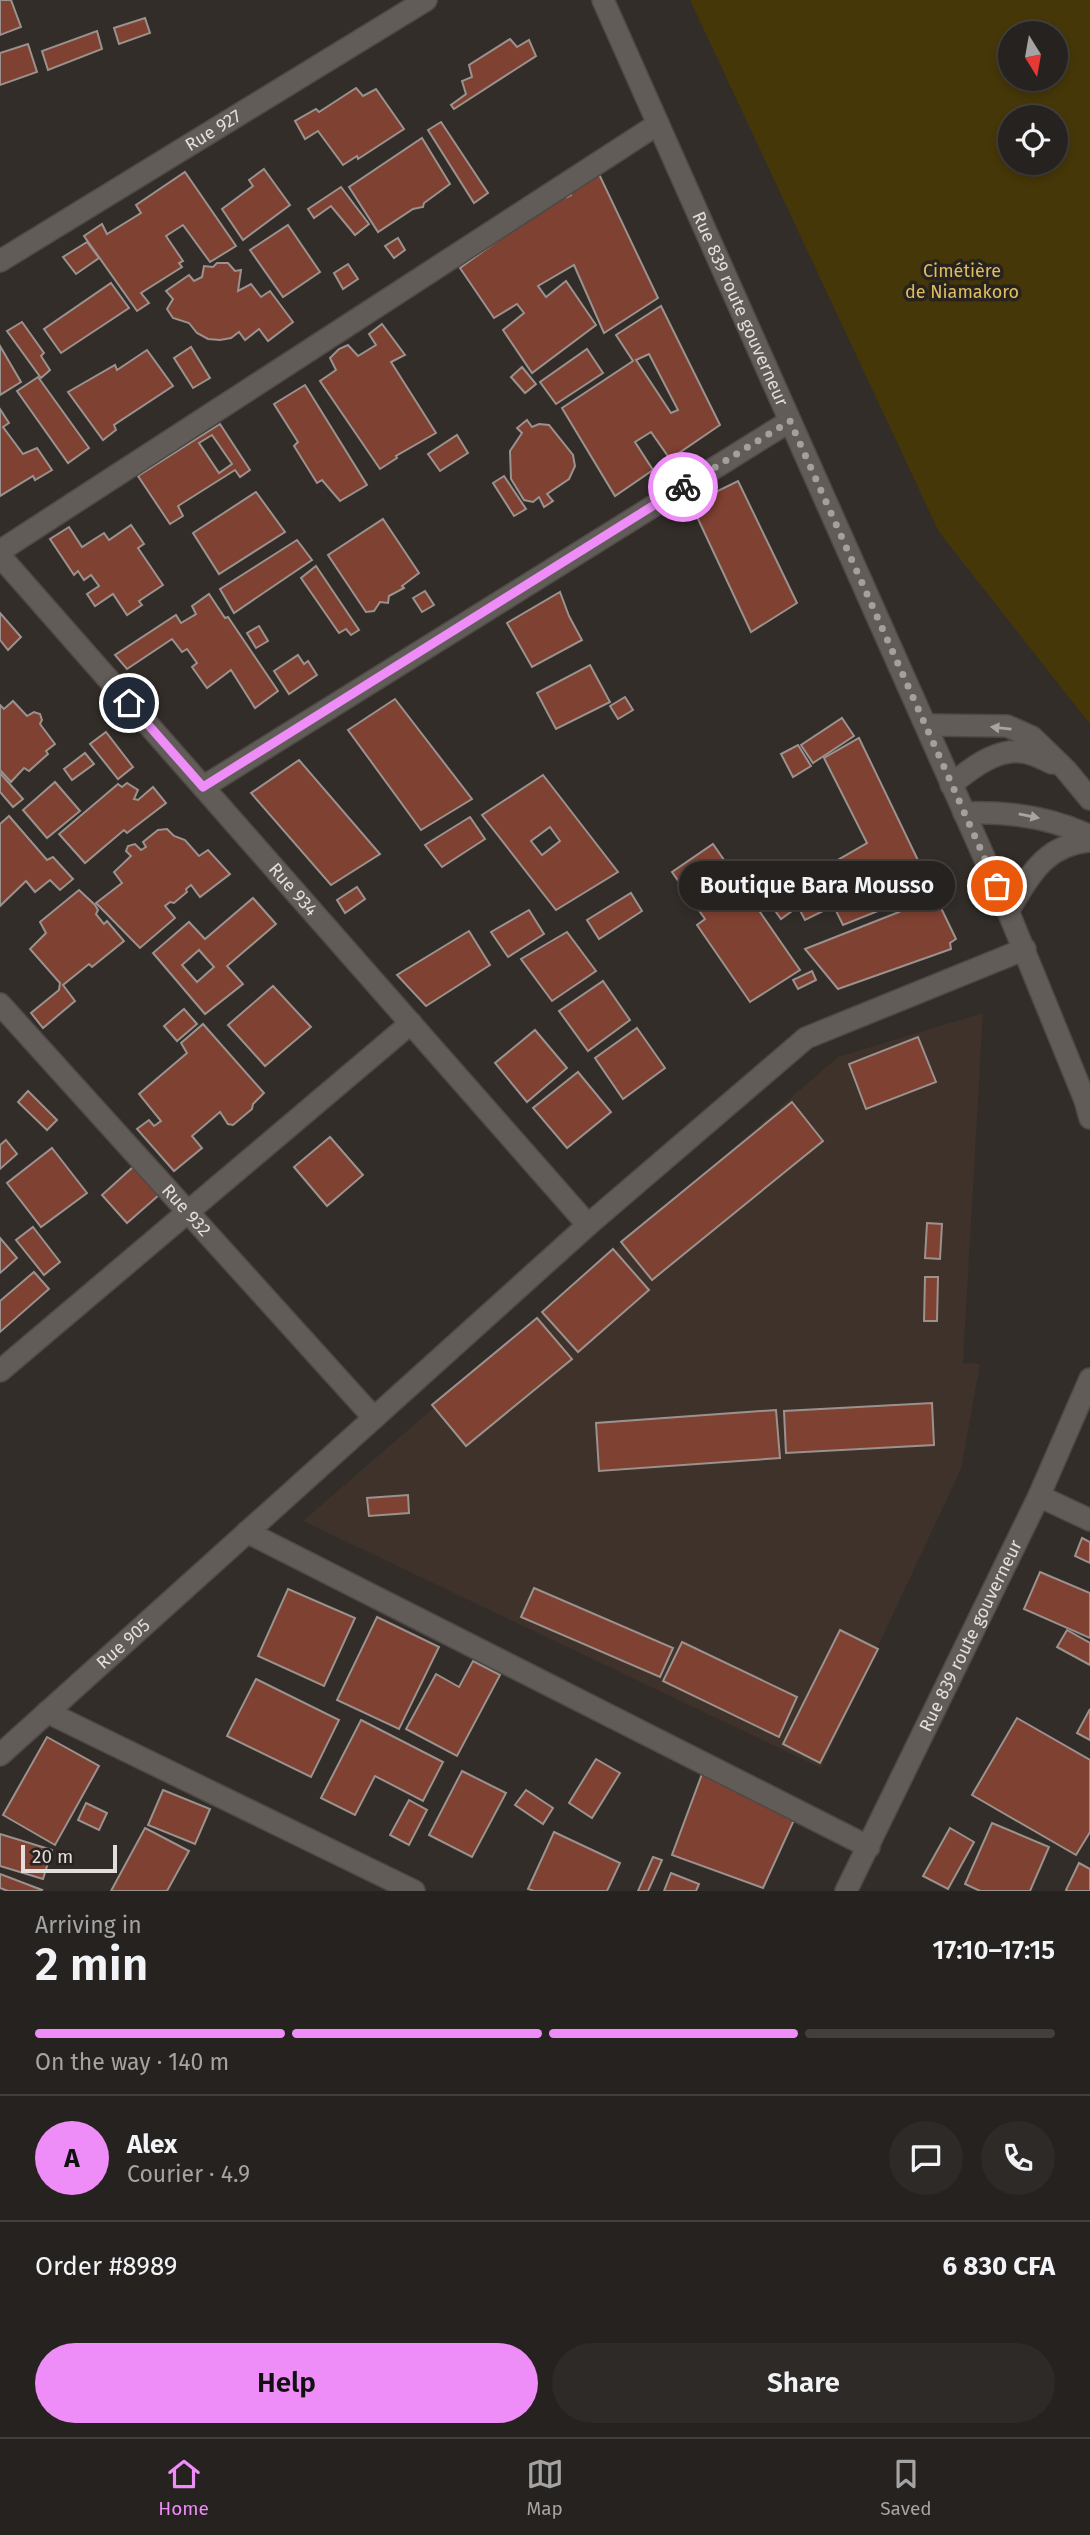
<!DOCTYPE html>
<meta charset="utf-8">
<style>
:root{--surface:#26221f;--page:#2e2a28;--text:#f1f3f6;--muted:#a4a4a4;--line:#423f3d;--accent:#ee8cf8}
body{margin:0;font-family:"Fira Sans",sans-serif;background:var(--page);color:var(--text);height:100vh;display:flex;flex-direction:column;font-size:26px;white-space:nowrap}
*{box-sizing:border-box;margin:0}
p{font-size:23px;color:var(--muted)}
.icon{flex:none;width:38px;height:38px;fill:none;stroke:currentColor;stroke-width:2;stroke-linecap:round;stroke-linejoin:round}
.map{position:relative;height:1891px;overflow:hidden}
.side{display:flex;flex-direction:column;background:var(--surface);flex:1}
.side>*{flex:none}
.needle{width:46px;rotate:169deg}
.buttons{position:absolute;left:998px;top:21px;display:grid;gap:14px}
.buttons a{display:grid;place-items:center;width:70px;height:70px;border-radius:50%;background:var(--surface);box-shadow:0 4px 10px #0003,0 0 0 2px var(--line);font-size:35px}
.scale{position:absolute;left:21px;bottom:18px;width:96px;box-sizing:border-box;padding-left:7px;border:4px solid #e1dedb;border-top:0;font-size:19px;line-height:24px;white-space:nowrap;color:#e1dedb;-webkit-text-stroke:5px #28231f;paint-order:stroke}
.pin{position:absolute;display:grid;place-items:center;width:60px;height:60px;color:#fff;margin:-30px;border:4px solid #fff;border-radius:50%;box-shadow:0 2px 7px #0007}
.courier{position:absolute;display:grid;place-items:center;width:70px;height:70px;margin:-35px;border:5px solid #ee8cf8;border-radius:50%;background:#fff;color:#222;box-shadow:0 2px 9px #0007}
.bubble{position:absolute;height:49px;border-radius:24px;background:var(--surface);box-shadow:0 4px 10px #0003,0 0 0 2px var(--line);font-size:23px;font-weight:600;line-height:49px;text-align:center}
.head em{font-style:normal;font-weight:600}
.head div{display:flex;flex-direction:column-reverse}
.head{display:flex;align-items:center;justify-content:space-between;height:119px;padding:0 35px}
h1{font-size:46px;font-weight:600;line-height:52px}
.bar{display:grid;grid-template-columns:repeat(4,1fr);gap:10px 7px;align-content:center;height:84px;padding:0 35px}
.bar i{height:9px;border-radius:5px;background:var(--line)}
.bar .on{background:var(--accent)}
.bar p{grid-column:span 4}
.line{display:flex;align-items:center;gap:18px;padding:0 35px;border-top:2px solid var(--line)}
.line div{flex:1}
.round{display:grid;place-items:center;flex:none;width:74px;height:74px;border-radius:37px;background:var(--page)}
.action{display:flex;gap:14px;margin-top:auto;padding:14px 35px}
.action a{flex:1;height:80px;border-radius:42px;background:var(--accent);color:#111;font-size:28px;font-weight:600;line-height:80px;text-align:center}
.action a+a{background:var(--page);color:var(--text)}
.tab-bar{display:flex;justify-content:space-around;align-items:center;height:98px;border-top:2px solid var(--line);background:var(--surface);font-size:19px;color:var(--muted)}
.tab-bar a{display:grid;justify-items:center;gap:4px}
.tab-bar .on{color:var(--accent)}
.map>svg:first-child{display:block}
.built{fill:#3e322b}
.green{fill:#453708;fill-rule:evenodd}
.building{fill:#7f4131;stroke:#9a928f;stroke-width:2;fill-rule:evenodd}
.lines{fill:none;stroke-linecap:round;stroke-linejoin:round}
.street-casing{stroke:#4e4946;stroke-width:24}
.secondary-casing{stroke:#4e4946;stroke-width:24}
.street{stroke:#625c58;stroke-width:21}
.secondary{stroke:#625c58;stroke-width:21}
.oneway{fill:#a8a4a0}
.done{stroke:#a4a09d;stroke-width:7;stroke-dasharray:0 12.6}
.route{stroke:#ee8cf8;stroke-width:9}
.labels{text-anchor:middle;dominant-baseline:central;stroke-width:7;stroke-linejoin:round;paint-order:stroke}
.street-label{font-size:18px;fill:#e1dedb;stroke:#28231f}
.park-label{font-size:18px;fill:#dfbe60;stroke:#28231f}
</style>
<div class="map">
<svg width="1090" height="1891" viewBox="0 0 1090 1891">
<rect width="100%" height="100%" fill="#322d29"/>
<path class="built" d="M983 1013 963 1363 980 1364 961 1469 821 1768 303 1521 838 1057Z"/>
<path class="green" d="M690 0H1090V724L939 532ZM1010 33H1055V79H1010ZM1010 117H1055V163H1010Z"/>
<g class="building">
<path d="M0 0H11L21 27 0 35Z"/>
<path d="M145 18 150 33 119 44 114 28Z"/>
<path d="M97 31 102 49 48 70 42 51Z"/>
<path d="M510 39 517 47 529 40 536 56 454 109 451 105 466 94 462 81 472 77 469 65Z"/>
<path d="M28 44 37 72 0 85V53Z"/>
<path d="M356 88 363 96 376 89 404 129 358 159 357 156 343 165 318 131 305 139 295 121 316 109 319 112Z"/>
<path d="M441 122 488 193 474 203 428 130Z"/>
<path d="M422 138 450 184 424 203 423 207 413 209 378 232 349 187Z"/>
<path d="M264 169 290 205 243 240 222 209 253 186 249 180Z"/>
<path d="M597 170 658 298 604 333 574 265 538 286 546 297 566 281 596 325 532 373 503 330 524 313 517 304 494 318 460 268 565 192 567 197 571 195 569 189Z"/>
<path d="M185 172 236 246 210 262 183 225 166 236 183 261 179 263 182 267 141 293 149 303 137 311 84 236 102 224 107 234 141 213 136 205Z"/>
<path d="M341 187 369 224 355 235 331 206 314 218 308 209Z"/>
<path d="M288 225 320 272 283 297 250 250Z"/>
<path d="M398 238 405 250 394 258 385 246Z"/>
<path d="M87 242 99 258 76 274 63 257Z"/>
<path d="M217 263H228L235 271 241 270 238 291 251 284 261 297 270 291 293 322 268 341 259 329 245 340 239 332 231 338 220 340 208 339 197 333 189 323 173 318 167 309 173 299 166 291 189 275 194 281 202 277 204 266 213 267Z"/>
<path d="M348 264 358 279 343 289 334 273Z"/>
<path d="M111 283 129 308 61 353 44 329Z"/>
<path d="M661 306 720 425 670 459 651 432 635 442 653 470 615 496 562 408 633 361 616 335ZM649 354 678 410 671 413 636 360Z"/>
<path d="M22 322 44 353 41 356 50 370 41 378 7 331Z"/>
<path d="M382 324 405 355 391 362 436 433 396 456 397 458 380 469 320 381 336 370 330 358 339 349 348 345 358 356 376 345 369 334Z"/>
<path d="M0 346 21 382 0 395Z"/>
<path d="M191 347 210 378 193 388 174 358Z"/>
<path d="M587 349 603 373 556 404 540 382Z"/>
<path d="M147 350 173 386 114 425 116 430 103 440 68 392 115 365 117 370Z"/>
<path d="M522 367 536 384 525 393 511 377Z"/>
<path d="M38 377 89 448 68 463 17 391Z"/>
<path d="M305 385 367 485 340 501 322 480 317 483 294 446 298 442 274 404Z"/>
<path d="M0 409 9 423 3 427 23 454 37 448 52 470 35 480 33 476 0 496Z"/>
<path d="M527 420 532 427 539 424 549 425 573 455 575 466 569 479 547 494 553 501 544 507 539 497 533 502 524 500 511 479 510 451 522 433 517 428Z"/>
<path d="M220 424 250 470 240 477 235 470 178 506 183 516 170 524 138 476ZM212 435 232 464 219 473 199 443Z"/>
<path d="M457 435 468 453 440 471 428 454Z"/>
<path d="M504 476 526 509 514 516 493 483Z"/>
<path d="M738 481 797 603 751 632 691 504Z"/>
<path d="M256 492 285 532 219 574 193 533Z"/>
<path d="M383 519 419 573 402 586 404 588 389 596 388 603 380 602 374 611 366 612 328 555Z"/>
<path d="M131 525 144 544 138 548 163 585 139 601 142 605 127 615 113 594 95 606 87 594 99 586 91 575 84 580 78 571 74 575 50 539 69 527 82 547 104 533 109 540Z"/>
<path d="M297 540 312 560 234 613 220 589Z"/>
<path d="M316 566 359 630 351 635 346 629 339 633 301 578Z"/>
<path d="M425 591 434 605 422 612 413 598Z"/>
<path d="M560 592 569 616 582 640 532 667 507 623Z"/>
<path d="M209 594 225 618 228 617 278 691 255 708 231 670 207 688 192 667 197 663 187 649 182 652 172 639 127 669 115 655 176 615 181 623 196 614 192 606Z"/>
<path d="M0 613 21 637 8 650 0 640Z"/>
<path d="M259 626 268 641 256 648 247 633Z"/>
<path d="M298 655 304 664 308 661 317 675 289 694 274 671Z"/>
<path d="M590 665 610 702 556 729 537 693Z"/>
<path d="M625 697 633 710 618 719 610 706Z"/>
<path d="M395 699 472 799 421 830 348 730Z"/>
<path d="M13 701 27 716 34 712 40 714 42 720 40 724 55 744 46 751 48 754 29 771 24 768 11 782 0 770V705L4 709Z"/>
<path d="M842 718 854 736 813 763 801 745Z"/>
<path d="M106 732 133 767 118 779 90 744Z"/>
<path d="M859 738 956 939 950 943 951 949 838 989 805 949 899 912 893 905 843 925 817 872 867 843 824 758Z"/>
<path d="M798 745 811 766 793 777 781 754Z"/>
<path d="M85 753 94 764 72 780 64 769Z"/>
<path d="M299 760 380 854 331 885 251 793Z"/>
<path d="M0 773 23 799 13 807 0 792Z"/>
<path d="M543 775 618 872 556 910 482 815ZM550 827 560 841 542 855 531 841Z"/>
<path d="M55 782 80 811 47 838 23 810Z"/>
<path d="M127 783 138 790 134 799 138 800 153 787 166 803 127 833 124 830 85 863 59 834 118 784 122 787Z"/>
<path d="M9 816 47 860 53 857 73 879 60 890 50 880 35 892 26 881 0 906V824Z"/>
<path d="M470 817 485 839 442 867 425 845Z"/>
<path d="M167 829 174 836 185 840 199 856 208 850 230 874 200 897 191 885 186 889 187 892 174 903 170 902 165 906 175 918 140 948 96 903 122 883 114 872 131 856 126 851 128 846 135 844 141 850 146 847 143 842 158 830Z"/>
<path d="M713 844 800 970 750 1002 697 925 705 919 672 872Z"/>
<path d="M357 887 365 899 345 913 337 900Z"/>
<path d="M774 887 792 911 781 919 764 895Z"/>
<path d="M79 890 95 905 98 910 96 914 104 924 107 921 124 941 92 967 89 964 63 985 75 1001 43 1028 31 1013 59 990 60 983 30 949 46 933 40 922Z"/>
<path d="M812 891 823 911 805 920 795 901Z"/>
<path d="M631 893 642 911 599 939 587 920Z"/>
<path d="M253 898 276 924 227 966 243 984 205 1014 153 953 189 922 205 939ZM199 950 214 967 197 982 182 965Z"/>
<path d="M529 910 544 934 508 957 491 932Z"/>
<path d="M469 931 490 965 426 1006 397 975Z"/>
<path d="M567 932 596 971 552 1001 521 959Z"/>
<path d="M812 971 816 980 798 989 793 980Z"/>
<path d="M603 981 630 1020 588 1051 559 1011Z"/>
<path d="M273 986 311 1027 265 1066 228 1025Z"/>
<path d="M184 1009 197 1024 177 1041 164 1026Z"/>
<path d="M203 1024 264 1093 253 1104 252 1109 233 1125 228 1124 220 1112 192 1136 202 1148 174 1171 137 1129 149 1120 154 1126 161 1121 139 1094 187 1053 181 1043Z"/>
<path d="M637 1028 665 1068 623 1099 595 1058Z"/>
<path d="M535 1030 567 1068 527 1102 495 1063Z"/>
<path d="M918 1037 936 1082 866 1109 849 1064Z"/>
<path d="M578 1072 611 1112 567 1148 533 1108Z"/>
<path d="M28 1091 57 1120 47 1130 18 1102Z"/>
<path d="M792 1102 823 1141 652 1280 621 1242Z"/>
<path d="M330 1137 363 1175 327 1206 294 1167Z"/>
<path d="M6 1140 17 1154 0 1169V1145Z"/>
<path d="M52 1148 87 1193 41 1227 7 1183Z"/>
<path d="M133 1167 159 1195 127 1223 102 1195Z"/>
<path d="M927 1223 942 1224 940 1259 925 1258Z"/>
<path d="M33 1227 60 1262 44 1275 16 1240Z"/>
<path d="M0 1238 17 1258 0 1273Z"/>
<path d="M613 1249 649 1290 578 1352 542 1312Z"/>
<path d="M34 1272 49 1289 0 1332V1301Z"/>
<path d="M925 1277H938L937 1321H924Z"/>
<path d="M537 1318 572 1359 466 1446 432 1405Z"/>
<path d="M932 1403 934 1445 786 1453 784 1411Z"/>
<path d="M776 1410 780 1458 599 1471 596 1423Z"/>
<path d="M408 1495 409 1513 369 1516 367 1498Z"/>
<path d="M1082 1538 1090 1542V1563L1075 1556Z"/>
<path d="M1040 1572 1090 1593V1638L1024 1609Z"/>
<path d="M534 1588 673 1648 660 1677 521 1617Z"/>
<path d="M288 1589 355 1618 324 1686 258 1656Z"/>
<path d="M377 1617 439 1647 399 1729 337 1700Z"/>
<path d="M840 1630 878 1649 820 1763 783 1744Z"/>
<path d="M1067 1630 1090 1643V1665L1057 1647Z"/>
<path d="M682 1642 797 1697 779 1737 663 1681Z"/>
<path d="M473 1661 500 1675 457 1756 406 1729 436 1674 459 1687Z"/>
<path d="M256 1679 339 1720 311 1777 227 1736Z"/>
<path d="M1090 1709V1740L1077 1733Z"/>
<path d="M1017 1718 1090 1760V1832L1076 1855 972 1795Z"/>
<path d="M361 1720 443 1762 423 1801 375 1776 355 1815 321 1798Z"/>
<path d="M47 1737 99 1766 55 1845 3 1815Z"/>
<path d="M596 1759 620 1773 592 1818 569 1803Z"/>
<path d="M462 1771 506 1793 472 1857 429 1835Z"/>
<path d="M702 1774 794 1820 763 1888 672 1855Z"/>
<path d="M163 1790 210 1809 195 1844 148 1825Z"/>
<path d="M526 1790 553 1808 543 1824 515 1805Z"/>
<path d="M409 1800 427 1810 409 1845 390 1835Z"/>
<path d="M86 1803 107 1813 99 1830 78 1820Z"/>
<path d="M992 1823 1049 1847 1030 1891H980L965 1884Z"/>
<path d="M145 1828 189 1851 167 1891H111Z"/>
<path d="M950 1828 974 1842 948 1889 923 1876Z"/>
<path d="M554 1832 620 1863 607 1891H534L528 1889Z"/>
<path d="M0 1834 52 1850 43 1879 0 1866Z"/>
<path d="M653 1857 662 1860 648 1891H638Z"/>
<path d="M1079 1863 1090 1869V1891H1068L1066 1890Z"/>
<path d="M671 1873 699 1884 696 1891H664Z"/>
<path d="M0 1874 42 1890 41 1891H8L0 1888Z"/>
</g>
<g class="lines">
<g class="street-casing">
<g id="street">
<path id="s1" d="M0 261 426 0"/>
<path d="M0 551 658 124"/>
<path id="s2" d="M0 556 588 1225"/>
<path d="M203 787 790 421"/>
<path id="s3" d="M0 1004 374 1418"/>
<path d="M0 1371 411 1023"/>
<path d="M1039 1496 1090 1520"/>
<path d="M247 1532 869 1847"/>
<path d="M47 1712 414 1891"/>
<path id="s4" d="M0 1755 588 1225 806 1038 1025 949"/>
</g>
</g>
<g class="secondary-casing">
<g id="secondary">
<path id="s5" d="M603 0 1008 911 1085 1100 1090 1118"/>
<path d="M926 725 1007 726 1032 737 1066 770 1090 799"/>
<path d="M951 785C972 767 1002 744 1031 754 1038 756 1045 760 1052 763"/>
<path d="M964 813C1008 811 1050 817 1090 836"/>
<path d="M1008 911C1030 876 1044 845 1090 841"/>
<path id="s6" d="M846 1891 1039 1496 1090 1379"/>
</g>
</g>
<use href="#street" class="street"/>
<use href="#secondary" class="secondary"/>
</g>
<defs><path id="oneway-solid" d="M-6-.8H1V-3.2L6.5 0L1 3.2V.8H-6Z" transform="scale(1.75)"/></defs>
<g class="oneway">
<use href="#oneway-solid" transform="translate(1001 728) rotate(-174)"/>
<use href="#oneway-solid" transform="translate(1029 816) rotate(12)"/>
</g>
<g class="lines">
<path class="done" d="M683 487 790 421 997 886"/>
<path class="route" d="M129 703 203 787 683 487"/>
</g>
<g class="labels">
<g class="street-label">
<text stroke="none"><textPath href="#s1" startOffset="250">Rue 927</textPath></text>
<text stroke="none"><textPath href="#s5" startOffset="338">Rue 839 route gouverneur</textPath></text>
<text stroke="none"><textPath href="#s2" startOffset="444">Rue 934</textPath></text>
<text stroke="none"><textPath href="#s3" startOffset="278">Rue 932</textPath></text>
<text stroke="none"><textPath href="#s6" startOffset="284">Rue 839 route gouverneur</textPath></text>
<text stroke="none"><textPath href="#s4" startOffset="166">Rue 905</textPath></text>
</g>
<g class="park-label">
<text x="962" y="271">Cimétière<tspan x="962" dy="21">de Niamakoro</tspan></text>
</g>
</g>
</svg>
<div class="buttons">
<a><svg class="needle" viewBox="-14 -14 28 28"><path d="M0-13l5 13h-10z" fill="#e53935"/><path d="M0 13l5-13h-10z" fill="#a4a4a4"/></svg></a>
<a><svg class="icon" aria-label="locate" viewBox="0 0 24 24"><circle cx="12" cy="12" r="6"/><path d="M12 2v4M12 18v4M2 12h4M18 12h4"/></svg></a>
</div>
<div class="scale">20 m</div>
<div class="pin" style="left:997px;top:886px;background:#ea580c"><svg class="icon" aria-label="bag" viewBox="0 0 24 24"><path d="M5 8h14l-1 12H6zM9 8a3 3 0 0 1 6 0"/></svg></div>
<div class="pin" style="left:129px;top:703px;background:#1f2937"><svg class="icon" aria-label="home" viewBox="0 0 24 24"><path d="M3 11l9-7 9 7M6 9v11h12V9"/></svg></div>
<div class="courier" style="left:683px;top:487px"><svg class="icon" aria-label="bike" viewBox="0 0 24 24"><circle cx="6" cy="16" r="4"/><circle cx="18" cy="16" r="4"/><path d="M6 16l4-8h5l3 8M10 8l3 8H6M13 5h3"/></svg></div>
<div class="bubble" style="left:679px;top:861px;width:276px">Boutique Bara Mousso</div>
</div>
<section class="side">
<div class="head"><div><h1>2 min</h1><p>Arriving in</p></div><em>17:10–17:15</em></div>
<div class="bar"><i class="on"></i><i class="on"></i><i class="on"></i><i></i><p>On the way · 140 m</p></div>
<div class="line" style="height:126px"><b class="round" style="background:var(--accent);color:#111">A</b><div><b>Alex</b><p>Courier · 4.9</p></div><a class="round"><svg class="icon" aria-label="chat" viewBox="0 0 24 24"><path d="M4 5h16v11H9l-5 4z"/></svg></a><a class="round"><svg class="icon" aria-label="phone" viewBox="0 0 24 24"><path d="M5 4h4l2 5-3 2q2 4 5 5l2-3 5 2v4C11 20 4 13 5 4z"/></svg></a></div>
<div class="line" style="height:91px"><div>Order #8989</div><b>6 830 CFA</b></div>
<div class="action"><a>Help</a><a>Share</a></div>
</section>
<nav class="tab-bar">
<a class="on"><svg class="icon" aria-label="home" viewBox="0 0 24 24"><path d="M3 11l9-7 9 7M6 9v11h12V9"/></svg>Home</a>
<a><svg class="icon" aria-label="map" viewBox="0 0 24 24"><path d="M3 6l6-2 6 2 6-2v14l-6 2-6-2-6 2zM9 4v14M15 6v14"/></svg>Map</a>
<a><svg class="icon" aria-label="saved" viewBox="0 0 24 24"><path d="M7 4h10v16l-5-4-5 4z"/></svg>Saved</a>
</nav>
